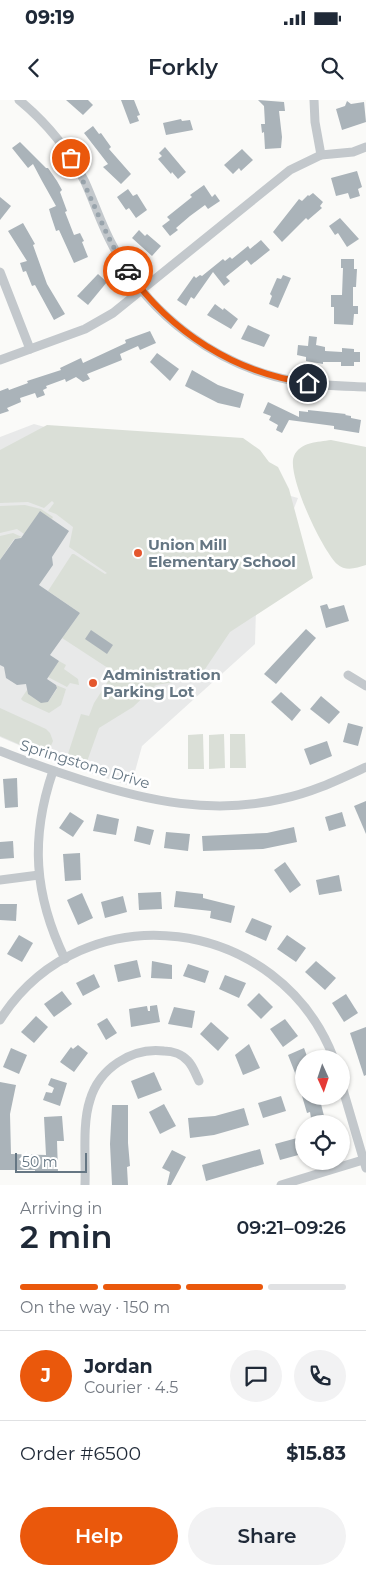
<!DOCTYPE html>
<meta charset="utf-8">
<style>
:root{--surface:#fff;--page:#f2f2f3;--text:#1f2937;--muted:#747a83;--line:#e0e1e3;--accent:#ea580c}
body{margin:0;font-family:Montserrat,sans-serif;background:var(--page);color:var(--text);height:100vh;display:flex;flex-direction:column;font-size:19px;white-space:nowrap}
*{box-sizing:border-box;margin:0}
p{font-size:16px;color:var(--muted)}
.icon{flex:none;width:28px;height:28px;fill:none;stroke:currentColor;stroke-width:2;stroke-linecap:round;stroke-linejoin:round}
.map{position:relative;height:1085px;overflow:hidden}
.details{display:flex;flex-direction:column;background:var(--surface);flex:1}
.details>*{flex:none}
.needle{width:32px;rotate:177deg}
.tools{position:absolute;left:295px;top:950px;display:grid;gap:10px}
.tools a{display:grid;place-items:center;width:55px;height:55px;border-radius:50%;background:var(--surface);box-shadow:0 1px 4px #0004;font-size:25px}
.scale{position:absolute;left:15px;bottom:12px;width:72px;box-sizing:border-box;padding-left:5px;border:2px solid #657683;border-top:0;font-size:14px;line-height:18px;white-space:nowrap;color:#657683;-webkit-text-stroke:4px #fff;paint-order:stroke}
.pin{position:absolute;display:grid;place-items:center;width:42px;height:42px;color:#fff;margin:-21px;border:2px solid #fff;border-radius:50%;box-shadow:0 1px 5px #0007}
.courier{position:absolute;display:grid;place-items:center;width:50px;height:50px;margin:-25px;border:4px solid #ea580c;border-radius:50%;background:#fff;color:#222;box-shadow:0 1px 6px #0007}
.head em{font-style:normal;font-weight:600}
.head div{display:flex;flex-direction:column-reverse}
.head{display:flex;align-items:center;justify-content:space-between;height:85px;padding:0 20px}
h1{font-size:32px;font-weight:600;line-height:38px}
.bar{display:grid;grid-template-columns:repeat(4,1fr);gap:8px 5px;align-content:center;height:60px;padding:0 20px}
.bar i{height:6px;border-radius:4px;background:var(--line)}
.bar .selected{background:var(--accent)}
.bar p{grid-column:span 4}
.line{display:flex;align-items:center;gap:12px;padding:0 20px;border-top:1px solid var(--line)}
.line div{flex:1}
.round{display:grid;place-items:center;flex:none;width:52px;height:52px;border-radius:26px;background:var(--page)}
.primary-button{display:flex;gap:10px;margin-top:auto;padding:10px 20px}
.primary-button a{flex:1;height:58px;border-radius:30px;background:var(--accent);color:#fff;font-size:20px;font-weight:600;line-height:58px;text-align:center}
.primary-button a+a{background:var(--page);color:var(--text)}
.status{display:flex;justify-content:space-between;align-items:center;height:35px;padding:0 25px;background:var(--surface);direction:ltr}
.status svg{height:14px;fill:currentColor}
header{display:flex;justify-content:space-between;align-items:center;height:65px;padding:0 20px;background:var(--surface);font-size:22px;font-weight:600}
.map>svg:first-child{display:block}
.built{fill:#e8e9e9}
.green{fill:#dadfd7}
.building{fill:#aab3b9}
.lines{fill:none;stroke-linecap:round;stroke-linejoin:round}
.street{stroke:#c3c8cc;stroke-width:9}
.done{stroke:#99a4ac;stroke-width:5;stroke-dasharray:0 9}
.route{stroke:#ea580c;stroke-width:6}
.poi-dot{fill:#e4572e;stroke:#fff;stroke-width:2}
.labels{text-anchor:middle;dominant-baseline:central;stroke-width:5;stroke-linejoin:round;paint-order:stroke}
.poi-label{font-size:15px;font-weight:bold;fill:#657683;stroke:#fff;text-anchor:start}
.street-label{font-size:15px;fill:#657683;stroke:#fff}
</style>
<div class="status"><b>09:19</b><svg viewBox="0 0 49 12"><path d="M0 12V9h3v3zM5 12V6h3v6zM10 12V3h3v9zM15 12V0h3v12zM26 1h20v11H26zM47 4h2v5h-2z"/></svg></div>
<header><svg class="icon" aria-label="back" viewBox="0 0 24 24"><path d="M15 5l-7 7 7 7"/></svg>Forkly<svg class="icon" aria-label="search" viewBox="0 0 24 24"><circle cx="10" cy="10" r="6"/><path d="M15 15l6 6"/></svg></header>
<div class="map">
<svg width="366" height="1085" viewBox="0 0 366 1085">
<rect width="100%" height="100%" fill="#fafaf8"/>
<path class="built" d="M34 324 298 398 256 508 255 544 142 646 131 686 68 666 0 637V337Z"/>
<g class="green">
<path d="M47 325 243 338 260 350 269 362 278 367 289 389 313 478 230 532 199 578 156 585 133 607 99 628 84 670 71 665 67 657 81 614 89 616 94 603 114 572 62 538 80 513 48 491 72 454H74L105 474 107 473 69 447 73 427 56 414 48 411 54 403 52 401 44 408 28 402 0 403V350Z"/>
<path d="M331 340 366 347V465C356 468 346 472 337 464 322 450 286 374 294 356 300 342 318 342 331 340Z"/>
<path d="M25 405 41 409 53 417 52 419 40 412 24 434 17 429 0 433V406Z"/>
<path d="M13 433 22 437 14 439 0 460V436Z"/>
<path d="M59 561 66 565 64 569 78 579 79 585 70 583 67 587 48 577Z"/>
<path d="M56 585 66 589 61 605 49 613 23 601 21 599 27 590 48 602 57 589Z"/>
<path d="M0 608 46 629 50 633 53 641 49 650 41 654 0 636Z"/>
<path d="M203 634 204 669H188V635Z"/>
<path d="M224 634 225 668 209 669V635Z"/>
<path d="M230 634H245L246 668H230Z"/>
</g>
<g class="building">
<path d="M66 0H88L93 5 83 15Z"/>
<path d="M121 0H134L140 15 137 16 139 21 130 24Z"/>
<path d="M258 0 284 2 285 11H279L282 37 281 48 265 49 264 32 262 33 261 24H265L264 6Z"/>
<path d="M347 1 351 4 364 2 366 22 342 30 336 9 345 6Z"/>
<path d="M181 19 182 21 190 20 193 30 166 35 163 23Z"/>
<path d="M93 26 99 34 101 33 111 47 109 49 131 74 121 84 103 67 108 64 84 33Z"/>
<path d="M20 42 46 68H48L57 81 62 90 60 92 67 111 65 112 74 135 80 133 84 141 82 142 88 157 74 163 59 130 56 131 51 116 49 109 56 106 42 81 33 64 28 68 12 48Z"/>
<path d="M165 47 186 72 178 79 172 72 171 74 158 59 162 56 159 53Z"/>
<path d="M242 49 253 60 241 71 239 68 233 74 224 65Z"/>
<path d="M357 71 362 87 358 89 360 96 350 99 348 93 336 96 331 78Z"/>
<path d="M204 85 212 97 215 94 220 101 208 109 205 105 190 116 176 128 178 130 170 136 162 126 170 120 167 117 192 97 190 95Z"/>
<path d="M128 89 133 96 137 94 147 110 136 118 129 108 126 110 117 97Z"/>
<path d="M313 93 323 102 320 106 322 108 308 120 306 118 282 142 273 132 299 99 302 101 308 95 309 96Z"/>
<path d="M0 97 11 106 0 120Z"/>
<path d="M340 118 359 139 347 147 338 133 335 135 329 126Z"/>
<path d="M23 123 35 144 33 145 47 184 65 214 54 220 35 185 32 186 26 171 23 172 20 163 27 161 8 131Z"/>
<path d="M139 130 145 136 147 134 161 146 152 156 132 138Z"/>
<path d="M261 140 270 150 251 165 247 160 226 177 230 181 224 186 213 172 194 199 191 197 186 206 177 200 194 176 196 178 200 175 202 176 223 159 225 161 230 157 232 159 248 146 250 149Z"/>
<path d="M341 159H354V169H357L356 187H353V206H358V214H354L353 225 334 224V207H331V195H342L343 168H341Z"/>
<path d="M98 174 107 182 88 205 77 196Z"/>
<path d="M283 175 291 178 278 208 269 204 272 196 270 194 277 178 281 179Z"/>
<path d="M215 204 223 210 224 208 238 219 231 229 207 215Z"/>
<path d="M248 225 270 235 264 247 241 239Z"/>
<path d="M150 231 156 243 140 250 138 246 120 254 122 260 87 274 90 279 83 282 76 277 66 282 65 279 46 286 47 288 43 290 45 295 37 298 35 293 20 298 21 302 7 308 9 311 0 314V291L8 288 9 290 28 283 27 281 61 270 60 268 81 258 83 263 126 243 125 240Z"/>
<path d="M309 236 317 237 316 245 325 247V251L342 252V248L354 249V252H360V262H354V266H341V262H323V264L306 261V257L297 255 298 245 308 246Z"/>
<path d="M157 253 179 269 170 281 150 262Z"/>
<path d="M192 270 218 285 244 294 240 308 218 303 185 286Z"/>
<path d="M268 302 299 317V311L308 312V310L346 314 345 315 351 316V318L361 320 359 333 334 329V326L289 320 282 333 276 330 278 325 269 320 271 316 263 313Z"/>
<path d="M40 411 69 431 52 457 53 465 39 485 80 513 50 555 59 561 47 579 56 585 57 588 48 602 41 603 28 594 26 584 17 585 6 578 4 567 0 565V460L15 439 21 438Z"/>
<path d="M327 504 329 509 344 505 349 521 326 528 320 506Z"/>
<path d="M306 529 316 538 276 584 264 574Z"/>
<path d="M91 530 113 545 107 554 85 539Z"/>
<path d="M281 592 301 610 292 621 271 602Z"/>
<path d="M321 596 340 612 329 624 310 609Z"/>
<path d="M348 623 363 627 358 646 343 642Z"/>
<path d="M327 641 332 656 310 665 304 649Z"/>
<path d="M17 678 18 707 5 708 3 679Z"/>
<path d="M366 701V734L354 706Z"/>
<path d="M70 712 84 721 73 737 59 728Z"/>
<path d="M342 712 346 726 329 731 325 717Z"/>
<path d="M97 714 119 719 116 735 93 731Z"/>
<path d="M137 726 154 730 150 745 134 741Z"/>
<path d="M294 727 297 742 263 749 203 751 202 736 267 733Z"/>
<path d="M166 732 190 734 188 751 164 748Z"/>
<path d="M13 741 14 758 0 759V742Z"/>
<path d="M80 753 81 780 65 781 63 754Z"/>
<path d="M285 762 301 785 290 793 274 770Z"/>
<path d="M339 775 342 791 319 795 316 780Z"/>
<path d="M176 791 203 794V798L235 806 231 823 210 818 211 811 174 807Z"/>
<path d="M161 792 162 809 139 810 138 793Z"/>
<path d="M82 793 93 818 78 825 67 800Z"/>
<path d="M123 796 127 812 105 818 101 802Z"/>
<path d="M0 804H17L16 821 0 820Z"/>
<path d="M252 818 272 826 266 841 245 832Z"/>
<path d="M19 835 33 843 22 862 7 854Z"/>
<path d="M287 835 306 848 296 862 277 849Z"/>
<path d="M137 860 141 877 118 882 114 865Z"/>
<path d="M152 861 172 865V879L151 878Z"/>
<path d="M316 861 336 878 325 890 305 872Z"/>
<path d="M188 864 209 871 205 883 183 876Z"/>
<path d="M94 874 100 887 83 896 76 883Z"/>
<path d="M225 875 246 883 239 898 219 889Z"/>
<path d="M62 891 72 904 54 917 44 904Z"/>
<path d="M259 893 273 907 261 919 247 905Z"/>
<path d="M346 894 358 913 344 922 332 903Z"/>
<path d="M157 905 160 922 131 927 129 909 147 906 148 911H150V906Z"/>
<path d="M174 907 195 911 192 928 168 924Z"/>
<path d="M36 916 48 927 34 943 21 932Z"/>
<path d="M107 918 117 933 106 940 97 924Z"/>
<path d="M285 919 298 936 283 947 270 929Z"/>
<path d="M211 922 229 938 218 951 200 934Z"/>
<path d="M366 927V975L364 976 350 933Z"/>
<path d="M249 944 260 968 243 975 235 955Z"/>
<path d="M78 945 88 953 74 972 60 962 71 947 73 949Z"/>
<path d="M11 948 27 955 19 974 3 967Z"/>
<path d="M304 948 308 959H304V975L297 978 288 955Z"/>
<path d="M154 972 162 990 138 999 131 981Z"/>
<path d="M51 978 67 983 60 1006 43 1000 46 992 52 993 54 988 48 985Z"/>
<path d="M0 982 16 985 10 1014 11 1054 46 1055 44 1017 62 1016 64 1041H57L58 1072 35 1073V1070H0Z"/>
<path d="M281 996 286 1011 263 1018 258 1003Z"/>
<path d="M302 996H319L326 1024H312L310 1012 307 1013Z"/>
<path d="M164 1004 176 1026 160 1034 149 1012Z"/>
<path d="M112 1005H128V1043L130 1066 127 1067 128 1085H112L110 1044Z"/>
<path d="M244 1008 249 1025 214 1035 190 1038 188 1018 215 1016Z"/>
<path d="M297 1038 302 1054 280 1060 275 1044Z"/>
<path d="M260 1049 264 1064 206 1081 202 1065Z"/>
<path d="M172 1050 186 1057 171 1085H167L170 1072 162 1068Z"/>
</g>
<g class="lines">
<g class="street">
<path d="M19 0C47 23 69 50 85 82 95 104 102 127 114 148 149 216 219 267 294 281 318 286 342 286 366 287"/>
<path d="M314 0 315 22 321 55"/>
<path d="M0 172 30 249"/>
<path d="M0 260 85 229 113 213 290 70 321 55 353 52 366 47"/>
<path d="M348 575 366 586"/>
<path d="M0 651C27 662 54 671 82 680 147 701 213 715 281 699 311 693 338 680 366 667"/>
<path d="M53 671C30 738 34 795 65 859"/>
<path d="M0 780 39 775"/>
<path d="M0 920C84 789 280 816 334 959"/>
<path d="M341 983 366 1068"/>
<path d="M85 1085C86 1059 82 1024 90 1000 99 969 131 947 164 951 172 951 182 954 188 961 193 966 196 975 199 981"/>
<path d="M281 1085 366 1059"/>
</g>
</g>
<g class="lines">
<path class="done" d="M71 58C92 95 104 136 128 171"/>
<path class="route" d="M128 171C170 232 235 273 308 283"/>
</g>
<g class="poi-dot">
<circle cx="138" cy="453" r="5"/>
<circle cx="93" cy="583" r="5"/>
</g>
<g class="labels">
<g class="poi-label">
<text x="148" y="444">Union Mill<tspan x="148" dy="17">Elementary School</tspan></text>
<text x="103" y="574">Administration<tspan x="103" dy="17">Parking Lot</tspan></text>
</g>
<g class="street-label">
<text transform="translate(85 664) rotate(17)">Springstone Drive</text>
</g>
</g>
</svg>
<div class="tools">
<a><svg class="needle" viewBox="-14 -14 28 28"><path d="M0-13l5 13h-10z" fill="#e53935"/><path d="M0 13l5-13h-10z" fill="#747a83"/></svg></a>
<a><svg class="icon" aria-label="locate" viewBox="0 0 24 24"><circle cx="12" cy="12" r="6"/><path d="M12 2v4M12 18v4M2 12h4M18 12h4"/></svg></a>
</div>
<div class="scale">50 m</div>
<div class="pin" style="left:71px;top:58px;background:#ea580c"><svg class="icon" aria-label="bag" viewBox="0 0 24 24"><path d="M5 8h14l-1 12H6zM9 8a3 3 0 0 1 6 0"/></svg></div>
<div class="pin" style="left:308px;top:283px;background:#1f2937"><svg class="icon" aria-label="home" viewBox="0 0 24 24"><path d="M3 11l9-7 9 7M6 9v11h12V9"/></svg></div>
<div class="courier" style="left:128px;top:171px"><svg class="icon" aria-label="car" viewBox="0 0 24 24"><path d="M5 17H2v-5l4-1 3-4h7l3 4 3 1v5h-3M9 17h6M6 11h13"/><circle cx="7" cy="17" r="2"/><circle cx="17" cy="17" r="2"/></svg></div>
</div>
<section class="details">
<div class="head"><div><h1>2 min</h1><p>Arriving in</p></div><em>09:21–09:26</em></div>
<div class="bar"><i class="selected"></i><i class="selected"></i><i class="selected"></i><i></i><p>On the way · 150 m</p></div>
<div class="line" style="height:90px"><b class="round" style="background:var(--accent);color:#fff">J</b><div><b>Jordan</b><p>Courier · 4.5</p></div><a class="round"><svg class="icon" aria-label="chat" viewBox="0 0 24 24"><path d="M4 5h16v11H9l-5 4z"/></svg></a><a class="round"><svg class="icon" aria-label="phone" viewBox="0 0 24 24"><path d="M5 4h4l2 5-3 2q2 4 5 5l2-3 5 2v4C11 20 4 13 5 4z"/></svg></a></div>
<div class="line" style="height:65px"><div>Order #6500</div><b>$15.83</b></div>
<div class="primary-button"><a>Help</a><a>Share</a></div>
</section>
